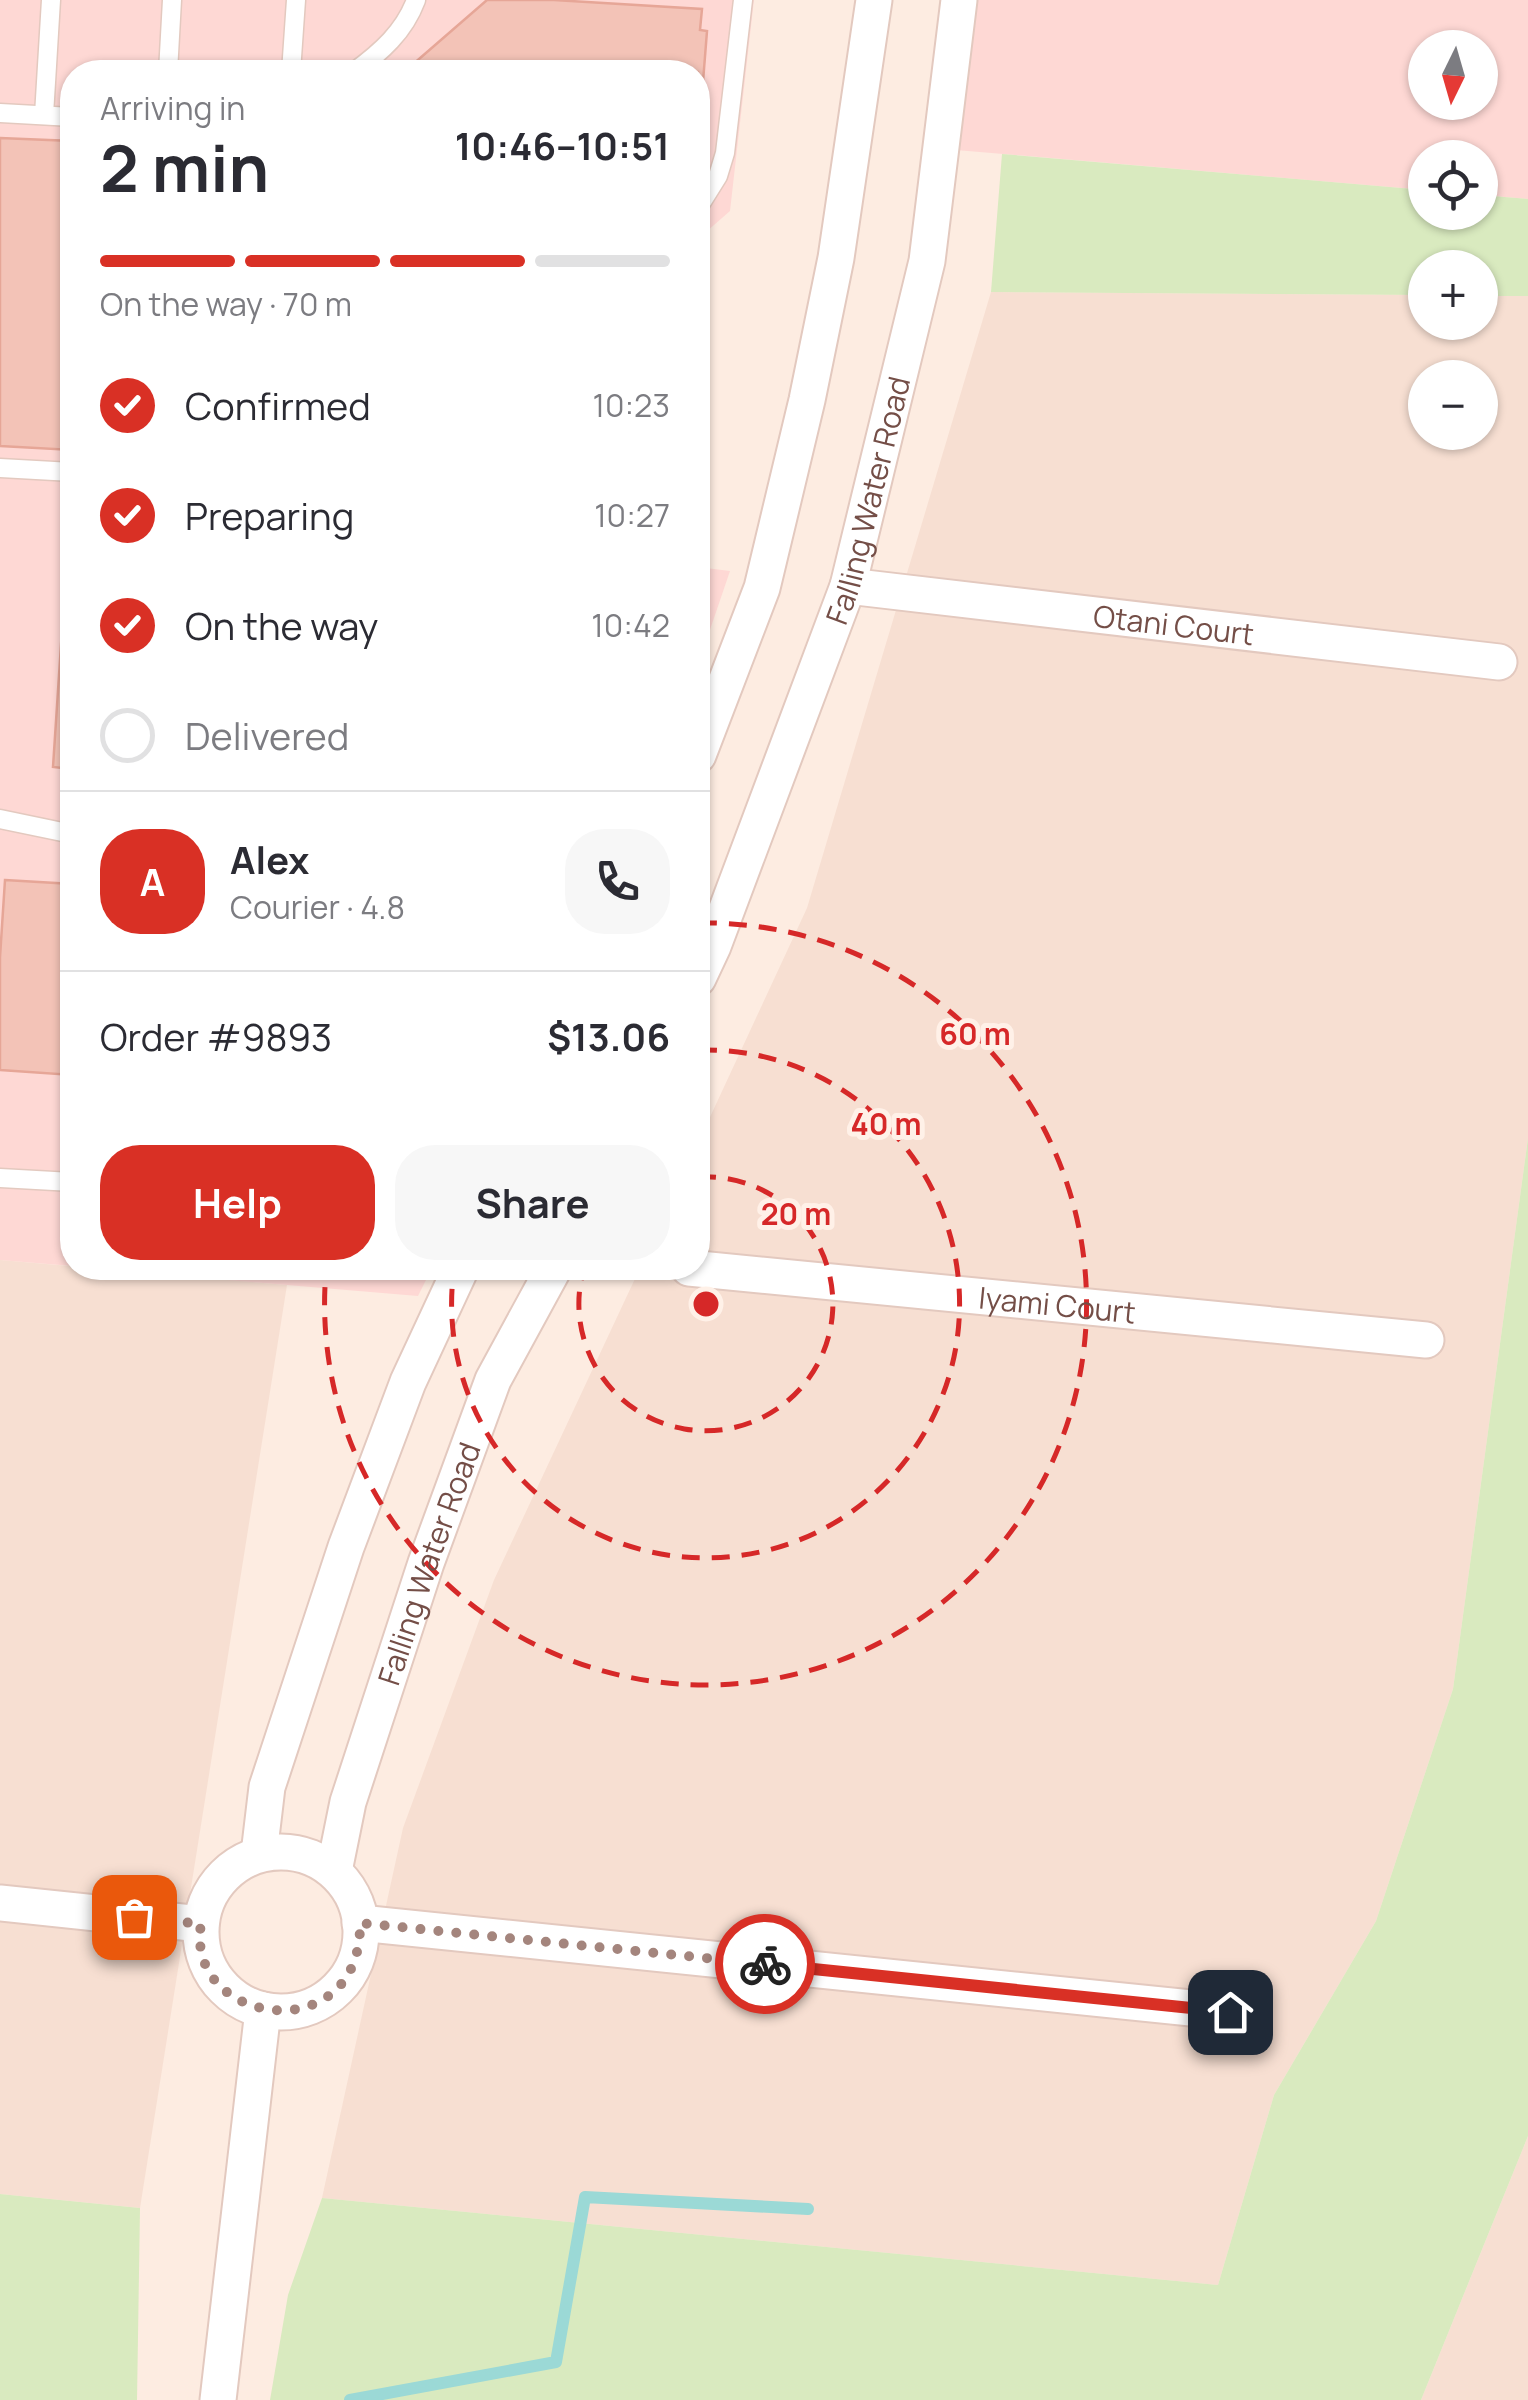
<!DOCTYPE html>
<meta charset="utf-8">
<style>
:root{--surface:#fff;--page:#f7f7f7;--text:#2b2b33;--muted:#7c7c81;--line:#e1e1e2;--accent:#d93025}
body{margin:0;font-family:Manrope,sans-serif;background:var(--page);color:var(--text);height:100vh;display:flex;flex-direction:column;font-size:38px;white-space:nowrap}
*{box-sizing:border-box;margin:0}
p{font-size:32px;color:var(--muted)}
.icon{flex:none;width:55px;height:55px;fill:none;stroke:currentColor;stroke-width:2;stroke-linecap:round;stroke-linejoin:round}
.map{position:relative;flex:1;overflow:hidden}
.side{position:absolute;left:60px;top:60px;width:650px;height:1220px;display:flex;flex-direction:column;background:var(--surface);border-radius:40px;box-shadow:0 2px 8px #0004}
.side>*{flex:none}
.needle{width:65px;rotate:185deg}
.controls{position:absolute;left:1408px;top:30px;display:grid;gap:20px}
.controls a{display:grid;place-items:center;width:90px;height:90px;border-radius:50%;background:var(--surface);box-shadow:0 2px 8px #0004;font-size:50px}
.pin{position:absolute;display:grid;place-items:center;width:85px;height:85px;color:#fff;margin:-42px;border-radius:20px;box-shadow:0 5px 15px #0006}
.courier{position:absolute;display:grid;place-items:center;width:100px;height:100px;margin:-50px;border:8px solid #d93025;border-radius:50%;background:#fff;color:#222;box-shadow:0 2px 12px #0007}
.summary em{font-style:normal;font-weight:700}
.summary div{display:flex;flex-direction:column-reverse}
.summary{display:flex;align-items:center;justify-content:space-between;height:170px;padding:0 40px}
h1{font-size:65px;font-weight:700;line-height:75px}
.bar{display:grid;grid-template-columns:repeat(4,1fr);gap:15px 10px;align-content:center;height:120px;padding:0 40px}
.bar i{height:12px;border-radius:8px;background:var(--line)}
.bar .current{background:var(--accent)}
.bar p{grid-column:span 4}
.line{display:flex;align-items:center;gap:25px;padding:0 40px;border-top:2px solid var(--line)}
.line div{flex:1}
.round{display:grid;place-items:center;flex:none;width:105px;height:105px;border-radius:40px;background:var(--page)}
ol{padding:0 40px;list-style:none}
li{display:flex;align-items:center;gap:30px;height:110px}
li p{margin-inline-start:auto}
li .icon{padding:10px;border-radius:50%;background:var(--accent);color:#fff;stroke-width:4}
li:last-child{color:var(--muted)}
li i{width:55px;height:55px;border:5px solid var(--line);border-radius:50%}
.button{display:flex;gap:20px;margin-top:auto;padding:20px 40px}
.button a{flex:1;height:115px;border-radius:40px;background:var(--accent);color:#fff;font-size:40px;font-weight:700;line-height:115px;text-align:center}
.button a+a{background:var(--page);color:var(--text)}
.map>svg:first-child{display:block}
.residential{fill:#f7dfd2;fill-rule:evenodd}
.commercial{fill:#fed8d4;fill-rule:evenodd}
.green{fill:#d9eabf}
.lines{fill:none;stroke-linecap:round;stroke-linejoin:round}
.stream{stroke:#9bd9d6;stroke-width:12}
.building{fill:#f3c3b7;stroke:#e6a697;stroke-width:2.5}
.service-casing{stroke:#e3c9bf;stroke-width:21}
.minor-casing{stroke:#e3c9bf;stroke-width:39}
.service{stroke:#fff;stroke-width:18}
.minor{stroke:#fff;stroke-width:35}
.done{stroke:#a4857d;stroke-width:10;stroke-dasharray:0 18}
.route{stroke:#d93025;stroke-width:12}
.ring{fill:none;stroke:#d62828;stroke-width:5;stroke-dasharray:18 12}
.labels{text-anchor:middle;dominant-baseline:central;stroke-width:10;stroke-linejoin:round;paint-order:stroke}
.street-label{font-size:30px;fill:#744e47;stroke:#fff1e8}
.centre{fill:#d62828;stroke:#fff1e8;stroke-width:5}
.ring-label{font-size:30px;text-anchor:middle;font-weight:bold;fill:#d62828;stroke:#fff1e8;stroke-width:10;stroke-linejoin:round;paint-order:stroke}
</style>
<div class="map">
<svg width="1528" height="2400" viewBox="0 0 1528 2400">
<rect width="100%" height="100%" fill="#fdece1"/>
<g class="residential">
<path d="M991 292 1425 295V322H1480V296H1528V1138L1453 1689 1376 1921 1274 2095 1218 2285 322 2198 403 1828 494 1580 640 1268H698V1143L807 908ZM1425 378H1480V432H1425Z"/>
<path d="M0 1260 287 1285 140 2208 0 2194Z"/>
<path d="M1528 2136V2400H1421Z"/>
</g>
<g class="commercial">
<path d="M0 0H754L730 211 698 239V72H72V1266L0 1260Z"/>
<path d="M972 0H1528V199L1480 195V158H1425V190L956 150ZM1425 48H1480V102H1425Z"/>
<path d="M698 567 730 571 698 665Z"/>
<path d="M85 1268H432L418 1296Z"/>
</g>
<g class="green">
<path d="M1002 154 1425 190V212H1480V195L1528 199V296H1480V268H1425V295L991 292Z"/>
<path d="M1528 1138V2136L1421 2400H270L288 2295 322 2198 1218 2285 1274 2095 1376 1921 1453 1689Z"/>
<path d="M0 2194 140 2208 137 2400H0Z"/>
</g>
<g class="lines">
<path class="stream" d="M350 2400 556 2362 585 2197 808 2209"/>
</g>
<g class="building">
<path d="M487 0H554L702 9 700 30 707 31 698 145V72H404Z"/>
<path d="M0 138 72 141V450L0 446Z"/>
<path d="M64 599H72V769L53 767Z"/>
<path d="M5 880 72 884V1075L0 1070V957Z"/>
</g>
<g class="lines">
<g class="service-casing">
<g id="service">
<path d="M168 72 172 0"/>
<path d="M291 72 296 0"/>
<path d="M354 72C381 52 404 32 416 0"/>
<path d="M0 113 72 117"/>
<path d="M44 115 51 0"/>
<path d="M698 208 718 176 725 153 743 0"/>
<path d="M0 468 72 472"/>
<path d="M0 819 72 834"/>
<path d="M0 1178 72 1182"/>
</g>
</g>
<g class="minor-casing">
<g id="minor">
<path id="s1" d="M848 586 1499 662"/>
<path d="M698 755 762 588 807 400 836 258 874 0"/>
<path id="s2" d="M698 978 713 946 848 586 927 261 959 0"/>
<path id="s3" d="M689 1268 1426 1340"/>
<circle cx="281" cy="1932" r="80"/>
<path d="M259 1854 267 1787 346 1547 408 1382 461 1268"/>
<path id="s4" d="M334 1871 348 1802 426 1563 493 1380 554 1268"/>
<path d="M0 1903 201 1924"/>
<path d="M360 1923 1230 2012"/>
<path d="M218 2400 263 2010"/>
</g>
</g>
<use href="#service" class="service"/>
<use href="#minor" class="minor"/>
</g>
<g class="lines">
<path class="done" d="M134 1917 201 1924C184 2026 362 2052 360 1923L765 1964"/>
<path class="route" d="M765 1964 1230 2012"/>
</g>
<g class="ring">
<path d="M698 1177A127 127 0 1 1 584 1268"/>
<path d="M699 1050A254 254 0 1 1 454 1269"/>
<path d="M699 923A381 381 0 1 1 326 1271"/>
</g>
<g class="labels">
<g class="street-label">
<text stroke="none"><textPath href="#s2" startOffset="508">Falling Water Road</textPath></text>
<text stroke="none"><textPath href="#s1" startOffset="328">Otani Court</textPath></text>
<text stroke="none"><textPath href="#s3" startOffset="370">Iyami Court</textPath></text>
<text stroke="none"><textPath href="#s4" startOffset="322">Falling Water Road</textPath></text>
</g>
</g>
<circle cx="706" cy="1304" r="15" class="centre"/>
<g class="ring-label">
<text x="975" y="1045">60 m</text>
<text x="886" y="1135">40 m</text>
<text x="796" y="1225">20 m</text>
</g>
</svg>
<div class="controls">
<a><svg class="needle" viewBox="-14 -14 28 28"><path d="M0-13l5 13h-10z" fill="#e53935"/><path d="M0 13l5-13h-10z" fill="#7c7c81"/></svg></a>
<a><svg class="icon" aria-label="locate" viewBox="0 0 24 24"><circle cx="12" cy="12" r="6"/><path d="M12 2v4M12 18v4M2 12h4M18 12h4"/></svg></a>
<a>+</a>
<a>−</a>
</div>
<div class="pin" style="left:134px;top:1917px;background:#ea580c"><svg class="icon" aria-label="bag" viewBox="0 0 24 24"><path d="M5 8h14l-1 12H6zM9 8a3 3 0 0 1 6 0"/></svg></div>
<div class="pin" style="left:1230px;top:2012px;background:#1f2937"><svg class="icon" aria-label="home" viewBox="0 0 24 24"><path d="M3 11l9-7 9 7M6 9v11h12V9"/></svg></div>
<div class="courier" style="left:765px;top:1964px"><svg class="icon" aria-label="bike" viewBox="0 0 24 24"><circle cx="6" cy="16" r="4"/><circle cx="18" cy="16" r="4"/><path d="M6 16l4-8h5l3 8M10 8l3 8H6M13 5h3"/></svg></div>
<section class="side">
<div class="summary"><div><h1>2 min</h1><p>Arriving in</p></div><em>10:46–10:51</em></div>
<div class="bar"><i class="current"></i><i class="current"></i><i class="current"></i><i></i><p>On the way · 70 m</p></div>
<ol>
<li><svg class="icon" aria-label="check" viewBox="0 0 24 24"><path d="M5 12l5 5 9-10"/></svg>Confirmed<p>10:23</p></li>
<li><svg class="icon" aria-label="check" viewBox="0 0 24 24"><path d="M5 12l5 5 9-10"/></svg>Preparing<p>10:27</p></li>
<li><svg class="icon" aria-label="check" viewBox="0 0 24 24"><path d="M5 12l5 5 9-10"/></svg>On the way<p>10:42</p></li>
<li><i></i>Delivered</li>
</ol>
<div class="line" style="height:180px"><b class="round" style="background:var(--accent);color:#fff">A</b><div><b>Alex</b><p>Courier · 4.8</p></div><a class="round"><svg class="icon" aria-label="phone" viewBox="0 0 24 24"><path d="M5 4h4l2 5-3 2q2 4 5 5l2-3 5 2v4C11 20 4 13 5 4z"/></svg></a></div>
<div class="line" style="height:130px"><div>Order #9893</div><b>$13.06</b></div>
<div class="button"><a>Help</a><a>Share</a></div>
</section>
</div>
